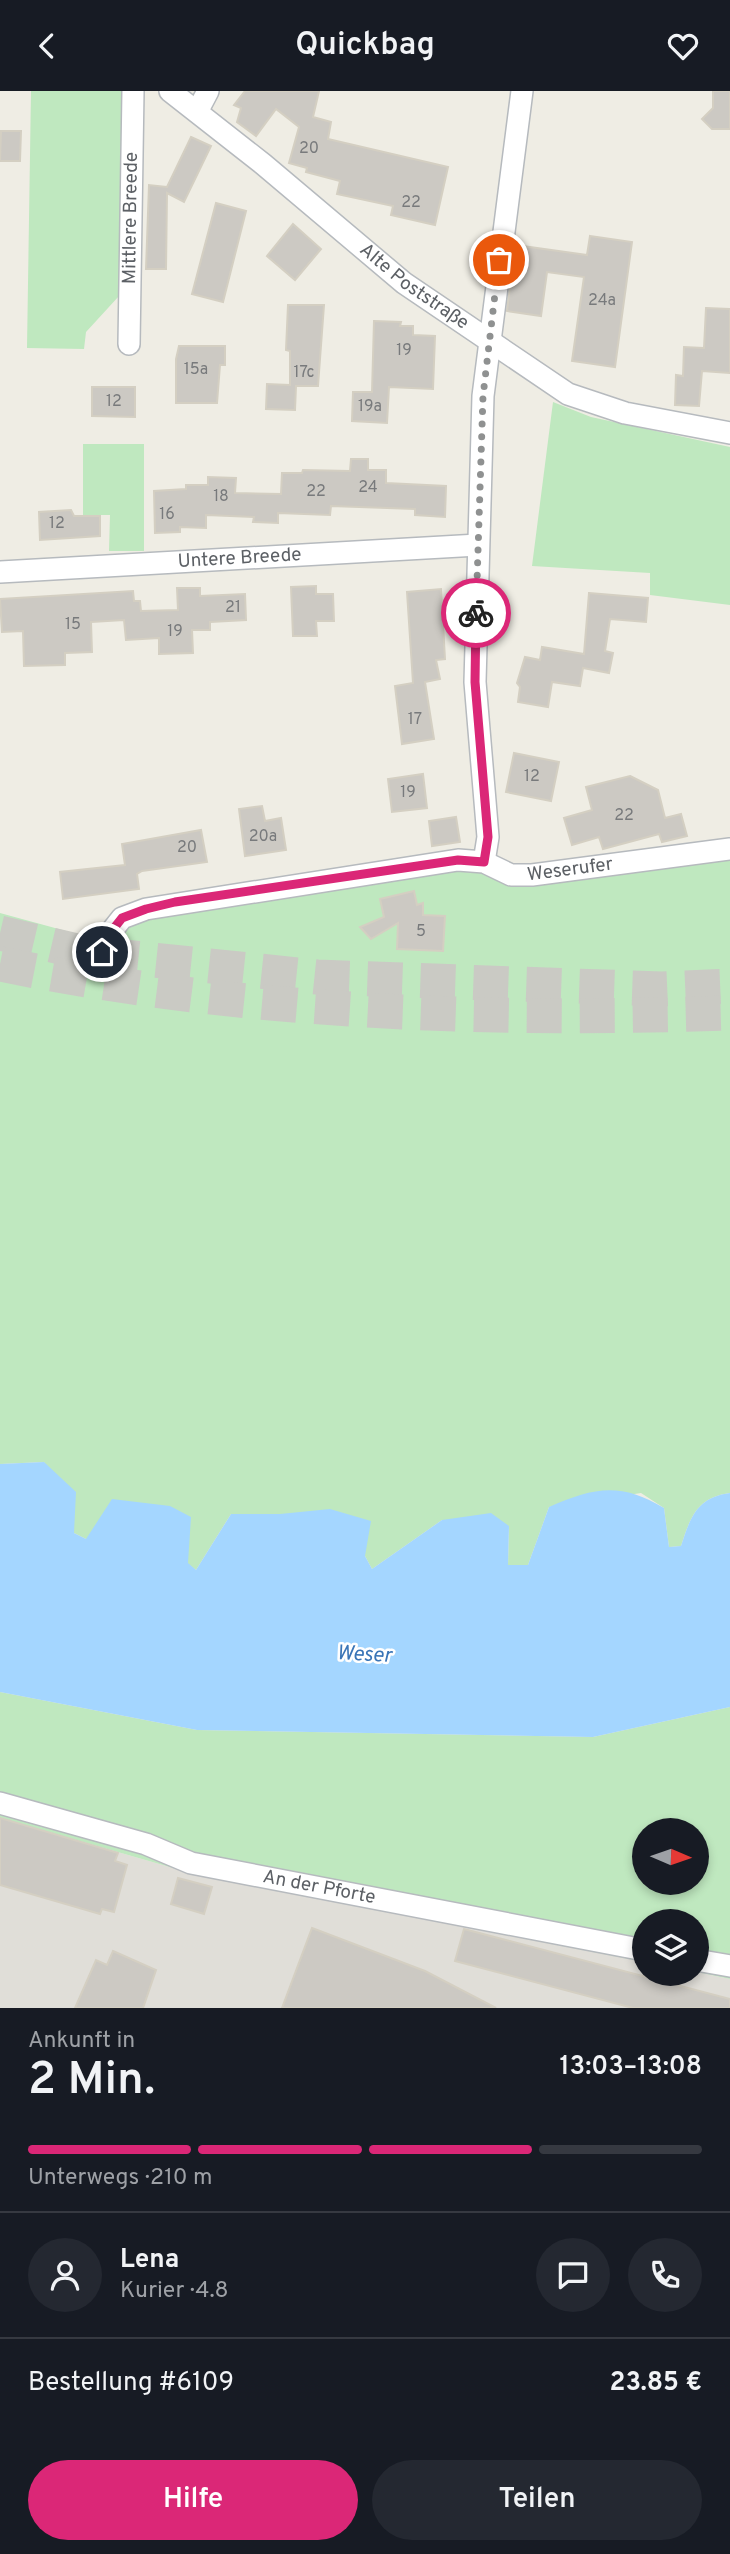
<!DOCTYPE html>
<html lang="de">
<meta charset="utf-8">
<style>
:root{--surface:#171b24;--page:#242831;--text:#f1f3f6;--muted:#9ea1a6;--line:#363941;--accent:#db2777}
body{margin:0;font-family:Overpass,sans-serif;background:var(--page);color:var(--text);height:100vh;display:flex;flex-direction:column;font-size:26px;white-space:nowrap}
*{box-sizing:border-box;margin:0}
p{font-size:23px;color:var(--muted)}
.icon{flex:none;width:38px;height:38px;fill:none;stroke:currentColor;stroke-width:2;stroke-linecap:round;stroke-linejoin:round}
.map{position:relative;height:1917px;overflow:hidden}
.drawer{display:flex;flex-direction:column;background:var(--surface);flex:1}
.drawer>*{flex:none}
.needle{width:46px;rotate:92deg}
.buttons{position:absolute;left:632px;top:1727px;display:grid;gap:14px}
.buttons a{display:grid;place-items:center;width:77px;height:77px;border-radius:50%;background:var(--surface);box-shadow:0 4px 10px #0003;font-size:35px}
.pin{position:absolute;display:grid;place-items:center;width:60px;height:60px;color:#fff;margin:-30px;border:4px solid #fff;border-radius:50%;box-shadow:0 2px 7px #0007}
.courier{position:absolute;display:grid;place-items:center;width:70px;height:70px;margin:-35px;border:5px solid #db2777;border-radius:50%;background:#fff;color:#222;box-shadow:0 2px 9px #0007}
.overview em{font-style:normal;font-weight:600}
.overview div{display:flex;flex-direction:column-reverse}
.overview{display:flex;align-items:center;justify-content:space-between;height:119px;padding:0 28px}
h1{font-size:46px;font-weight:600;line-height:52px}
.bar{display:grid;grid-template-columns:repeat(4,1fr);gap:10px 7px;align-content:center;height:84px;padding:0 28px}
.bar i{height:9px;border-radius:5px;background:var(--line)}
.bar .on{background:var(--accent)}
.bar p{grid-column:span 4}
.line{display:flex;align-items:center;gap:18px;padding:0 28px;border-top:2px solid var(--line)}
.line div{flex:1}
.round{display:grid;place-items:center;flex:none;width:74px;height:74px;border-radius:37px;background:var(--page)}
.action{display:flex;gap:14px;margin-top:auto;padding:14px 28px}
.action a{flex:1;height:80px;border-radius:42px;background:var(--accent);color:#fff;font-size:28px;font-weight:600;line-height:80px;text-align:center}
.action a+a{background:var(--page);color:var(--text)}
header{display:flex;justify-content:space-between;align-items:center;height:91px;padding:0 28px;background:var(--surface);font-size:32px;font-weight:600}
.map>svg:first-child{display:block}
.industrial{fill:#e0ded8}
.green{fill:#bfe8bf;fill-rule:evenodd}
.water{fill:#a4d6ff}
.building{fill:#ccc9c3;stroke:#d4cfc2;stroke-width:2}
.lines{fill:none;stroke-linecap:round;stroke-linejoin:round}
.trunk-tunnel{stroke:#cacac4;stroke-width:35;stroke-dasharray:35 18;stroke-linecap:butt}
.minor-casing{stroke:#b6babe;stroke-width:24}
.minor{stroke:#fff;stroke-width:21}
.done{stroke:#8f9191;stroke-width:7;stroke-dasharray:0 12.6}
.route{stroke:#db2777;stroke-width:9}
.labels{text-anchor:middle;dominant-baseline:central;stroke-width:5;stroke-linejoin:round;paint-order:stroke}
.number-label{font-size:16px;fill:#787a7c}
.street-label{font-size:19px;fill:#5c6065;stroke:#fff}
.water-label{font-size:21px;font-style:italic;fill:#3a75b7;stroke:#fff}
</style>
<header><svg class="icon" aria-label="back" viewBox="0 0 24 24"><path d="M15 5l-7 7 7 7"/></svg>Quickbag<svg class="icon" aria-label="heart" viewBox="0 0 24 24"><path d="M12 20l-8-8c-3-5 5-10 8-4 3-6 11-1 8 4z"/></svg></header>
<div class="map">
<svg width="730" height="1917" viewBox="0 0 730 1917">
<rect width="100%" height="100%" fill="#efede4"/>
<path class="industrial" d="M0 1727 187 1781 644 1871V1883L697 1881 730 1888V1917H0Z"/>
<g class="green">
<path d="M31 0H122L119 205 86 241 84 258 27 257Z"/>
<path d="M553 311 591 326 730 356V514L650 504V482L532 475Z"/>
<path d="M83 353H144V460H109L110 424H83Z"/>
<path d="M730 751V1402C697 1406 690 1427 681 1455L669 1456 664 1417 641 1402 549 1416 528 1474H508L509 1435 442 1429 372 1478 365 1465 280 1423H231L196 1479 188 1473 86 1448 74 1442 44 1371 0 1373V822L88 846 168 814 480 767 521 786Z"/>
<path d="M0 1601 197 1639 593 1646 730 1616V1888L697 1881 696 1830H644V1871L187 1781 0 1727ZM644 1740H696V1792H644Z"/>
</g>
<path class="water" d="M44 1371 76 1401 74 1442 86 1448 112 1408 170 1415 191 1426 188 1472 196 1479 231 1423H280L330 1418 371 1430 365 1465 372 1478 442 1429 491 1422 509 1435 508 1474H528L549 1416C594 1396 621 1391 664 1417L669 1456 681 1455C690 1427 697 1406 730 1402V1616L593 1646 197 1639 0 1601V1373Z"/>
<g class="building">
<path d="M245 0H319L313 26 331 31 328 48 448 76 435 134 391 124 393 115 337 103 340 90 306 81 307 77 289 72 299 36 276 18 256 45 237 31 241 17 234 14Z"/>
<path d="M713 0H730V38H712L702 28 713 17Z"/>
<path d="M1 40H21L20 70H0Z"/>
<path d="M191 46 211 55 184 111 167 102 166 178H146L149 94 167 96Z"/>
<path d="M216 112 246 120 223 211 192 203Z"/>
<path d="M293 133 321 158 295 189 267 165Z"/>
<path d="M590 145 632 151 615 276 572 270 584 186 547 181 541 225 507 220 515 154 587 164Z"/>
<path d="M288 214H324L318 295H296L295 319 266 318 267 293 290 294V260L286 259Z"/>
<path d="M706 217 730 218V282L702 280 699 315 675 314 676 284 683 285 684 256 704 257Z"/>
<path d="M374 230 401 231 400 235H413V244L435 245 433 298 389 296 387 332 352 330 353 301H372Z"/>
<path d="M179 255H225V274H220L217 312H176V268Z"/>
<path d="M92 296H135V326L92 325Z"/>
<path d="M351 368H368V379H386V392L446 395 445 426 415 424V418L331 415 330 424 278 422V432L253 431 254 426 206 424V437L180 436V441L155 442 154 400 186 398V394H208V386L236 387 235 402 281 403 282 382H302L303 379 350 380Z"/>
<path d="M71 419 74 425H100V445L40 449 39 421Z"/>
<path d="M316 495V503H333L334 530H316L317 545H293L291 496Z"/>
<path d="M177 497H200V505L245 503 246 529 210 531V539H192L193 562 159 563V547L126 549 124 529 91 531 92 561 65 562V574L24 575 23 540 2 541 0 508 133 500 134 510H140L141 520 178 519Z"/>
<path d="M441 498 445 568 436 569 440 588 425 591 434 648 402 653 395 595 413 592 407 501Z"/>
<path d="M589 502 648 507 646 531 610 528 605 560 613 562 609 582 583 577 580 595 552 591 548 616 518 611 520 596 517 592 525 566 540 569 542 556 584 563Z"/>
<path d="M514 662 559 671 551 710 506 701Z"/>
<path d="M423 683 427 717 392 721 388 688Z"/>
<path d="M630 685 658 699 665 727 681 723 687 745 662 751 659 743 603 758 599 746 572 754 564 727 592 719 586 696Z"/>
<path d="M262 715 265 730 281 727 286 759 245 765 239 718Z"/>
<path d="M456 726 460 751 432 755 429 730Z"/>
<path d="M201 739 207 771 142 780 137 783 139 798 63 808 60 781 125 774 122 753Z"/>
<path d="M414 800 417 814 423 812V824L445 825 443 860 397 858 398 832 371 848 360 836 384 826 380 808Z"/>
<path d="M0 1727 118 1762 115 1770 127 1774 114 1821 102 1818 100 1823 0 1794Z"/>
<path d="M178 1787 212 1796 204 1823 171 1813Z"/>
<path d="M312 1837 425 1880 496 1917H282Z"/>
<path d="M464 1838 730 1908V1917H633L455 1870Z"/>
<path d="M113 1860 156 1879 143 1917H75L96 1869 107 1874Z"/>
</g>
<g class="lines">
<g class="trunk-tunnel">
<path d="M0 842 86 862 317 886 662 898 730 895"/>
<path d="M0 873C239 922 487 930 730 922"/>
</g>
<g class="minor-casing">
<g id="minor">
<path id="s1" d="M170 0 263 73 404 192 568 303 625 322 730 342"/>
<path d="M198 19 208 0"/>
<path id="s2" d="M129 253 133 0"/>
<path id="s3" d="M0 481 478 454"/>
<path d="M484 771 488 746 475 591 483 305 522 0"/>
<path id="s4" d="M102 861 107 846 122 827 146 818 458 769 484 771 511 784H532L730 758"/>
<path id="s5" d="M0 1712 146 1753 191 1772 644 1859"/>
<path d="M696 1869 730 1875"/>
</g>
</g>
<use href="#minor" class="minor"/>
</g>
<g class="lines">
<path class="done" d="M476 522 483 305 499 169"/>
<path class="route" d="M102 861 107 846 122 827 146 818 175 811 458 769 484 771 488 746 475 591 476 522"/>
</g>
<g class="labels">
<g class="number-label">
<text x="309" y="58">20</text>
<text x="411" y="112">22</text>
<text x="602" y="210">24a</text>
<text x="404" y="260">19</text>
<text x="196" y="279">15a</text>
<text x="304" y="282">17c</text>
<text x="114" y="311">12</text>
<text x="370" y="316">19a</text>
<text x="368" y="397">24</text>
<text x="316" y="401">22</text>
<text x="221" y="406">18</text>
<text x="167" y="424">16</text>
<text x="57" y="433">12</text>
<text x="233" y="517">21</text>
<text x="73" y="534">15</text>
<text x="175" y="541">19</text>
<text x="415" y="629">17</text>
<text x="532" y="686">12</text>
<text x="408" y="702">19</text>
<text x="624" y="725">22</text>
<text x="263" y="746">20a</text>
<text x="187" y="757">20</text>
<text x="421" y="841">5</text>
</g>
<g class="street-label">
<text stroke="none"><textPath href="#s2" startOffset="126">Mittlere Breede</textPath></text>
<text stroke="none"><textPath href="#s1" startOffset="313">Alte Poststraße</textPath></text>
<text stroke="none"><textPath href="#s3" startOffset="240">Untere Breede</textPath></text>
<text stroke="none"><textPath href="#s4" startOffset="497">Weserufer</textPath></text>
<text stroke="none"><textPath href="#s5" startOffset="331">An der Pforte</textPath></text>
</g>
<g class="water-label">
<text transform="translate(364 1564) rotate(3)">Weser</text>
</g>
</g>
</svg>
<div class="buttons">
<a><svg class="needle" viewBox="-14 -14 28 28"><path d="M0-13l5 13h-10z" fill="#e53935"/><path d="M0 13l5-13h-10z" fill="#9ea1a6"/></svg></a>
<a><svg class="icon" aria-label="layers" viewBox="0 0 24 24"><path d="M12 4l9 5-9 5-9-5zM3 14l9 5 9-5"/></svg></a>
</div>
<div class="pin" style="left:499px;top:169px;background:#ea580c"><svg class="icon" aria-label="bag" viewBox="0 0 24 24"><path d="M5 8h14l-1 12H6zM9 8a3 3 0 0 1 6 0"/></svg></div>
<div class="pin" style="left:102px;top:861px;background:#1f2937"><svg class="icon" aria-label="home" viewBox="0 0 24 24"><path d="M3 11l9-7 9 7M6 9v11h12V9"/></svg></div>
<div class="courier" style="left:476px;top:522px"><svg class="icon" aria-label="bike" viewBox="0 0 24 24"><circle cx="6" cy="16" r="4"/><circle cx="18" cy="16" r="4"/><path d="M6 16l4-8h5l3 8M10 8l3 8H6M13 5h3"/></svg></div>
</div>
<section class="drawer">
<div class="overview"><div><h1>2 Min.</h1><p>Ankunft in</p></div><em>13:03–13:08</em></div>
<div class="bar"><i class="on"></i><i class="on"></i><i class="on"></i><i></i><p>Unterwegs · 210 m</p></div>
<div class="line" style="height:126px"><a class="round"><svg class="icon" aria-label="person" viewBox="0 0 24 24"><circle cx="12" cy="8" r="4"/><path d="M4 21q1-7 8-7t8 7"/></svg></a><div><b>Lena</b><p>Kurier · 4.8</p></div><a class="round"><svg class="icon" aria-label="chat" viewBox="0 0 24 24"><path d="M4 5h16v11H9l-5 4z"/></svg></a><a class="round"><svg class="icon" aria-label="phone" viewBox="0 0 24 24"><path d="M5 4h4l2 5-3 2q2 4 5 5l2-3 5 2v4C11 20 4 13 5 4z"/></svg></a></div>
<div class="line" style="height:91px"><div>Bestellung #6109</div><b>23.85 €</b></div>
<div class="action"><a>Hilfe</a><a>Teilen</a></div>
</section>
